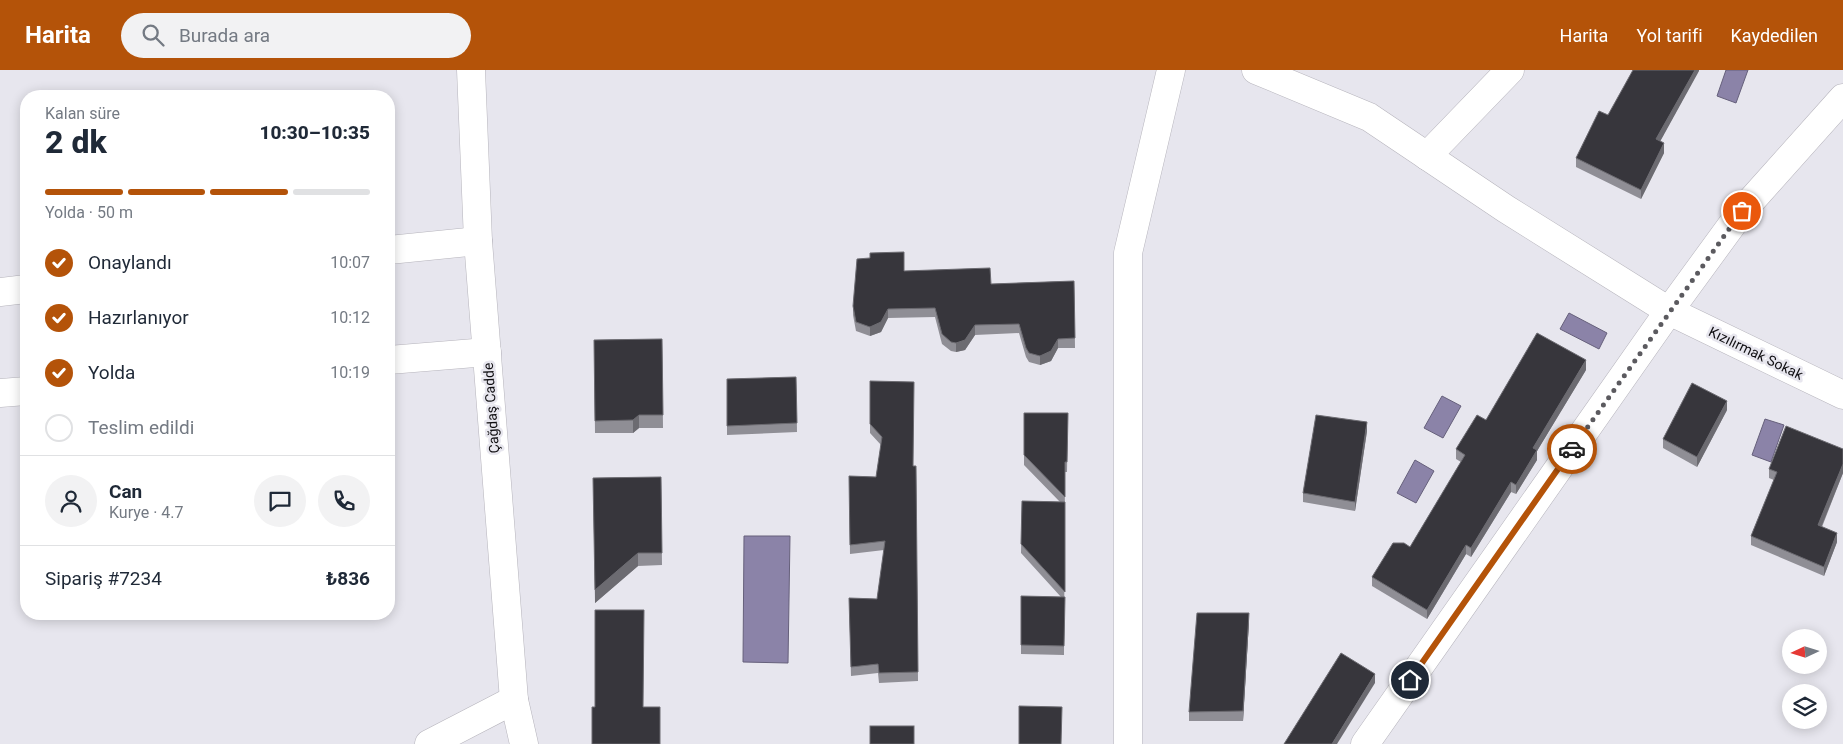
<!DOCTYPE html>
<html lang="tr">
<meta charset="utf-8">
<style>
:root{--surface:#fff;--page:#f2f2f3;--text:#1f2937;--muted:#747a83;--line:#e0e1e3;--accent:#b45309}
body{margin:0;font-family:Roboto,sans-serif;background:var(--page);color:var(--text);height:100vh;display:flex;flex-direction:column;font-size:19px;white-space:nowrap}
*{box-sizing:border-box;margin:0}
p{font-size:16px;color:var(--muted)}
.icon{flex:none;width:28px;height:28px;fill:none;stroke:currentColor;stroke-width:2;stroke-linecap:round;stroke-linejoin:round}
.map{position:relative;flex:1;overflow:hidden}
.details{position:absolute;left:20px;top:20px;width:375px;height:530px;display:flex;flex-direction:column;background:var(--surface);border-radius:20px;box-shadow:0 2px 12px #0003}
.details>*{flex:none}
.needle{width:32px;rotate:266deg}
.fabs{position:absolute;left:1782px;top:559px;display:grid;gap:10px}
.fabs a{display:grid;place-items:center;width:45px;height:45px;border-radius:50%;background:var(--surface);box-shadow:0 2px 12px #0003;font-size:25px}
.pin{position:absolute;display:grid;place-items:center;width:42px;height:42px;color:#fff;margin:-21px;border:2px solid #fff;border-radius:50%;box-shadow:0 1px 5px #0007}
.courier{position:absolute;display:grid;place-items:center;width:50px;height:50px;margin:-25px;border:4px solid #b45309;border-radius:50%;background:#fff;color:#222;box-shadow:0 1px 6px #0007}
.overview em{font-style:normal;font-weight:800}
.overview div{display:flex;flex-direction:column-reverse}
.overview{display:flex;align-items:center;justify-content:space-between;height:85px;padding:0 25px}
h1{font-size:32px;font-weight:800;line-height:38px}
.bar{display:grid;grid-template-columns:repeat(4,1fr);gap:8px 5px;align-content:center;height:60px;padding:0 25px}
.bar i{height:6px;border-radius:4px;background:var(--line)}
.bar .current{background:var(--accent)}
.bar p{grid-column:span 4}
.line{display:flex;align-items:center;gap:12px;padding:0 25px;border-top:1px solid var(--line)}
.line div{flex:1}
.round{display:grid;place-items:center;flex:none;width:52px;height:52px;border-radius:26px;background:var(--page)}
ol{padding:0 25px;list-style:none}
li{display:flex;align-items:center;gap:15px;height:55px}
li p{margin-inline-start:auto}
li .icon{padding:5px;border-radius:50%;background:var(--accent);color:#fff;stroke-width:4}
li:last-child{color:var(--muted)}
li i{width:28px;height:28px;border:2px solid var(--line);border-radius:50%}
header{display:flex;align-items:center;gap:30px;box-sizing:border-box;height:70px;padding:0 25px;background:var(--accent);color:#fff}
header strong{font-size:24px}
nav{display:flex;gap:28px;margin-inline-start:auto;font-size:18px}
.search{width:350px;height:45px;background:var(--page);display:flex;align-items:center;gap:12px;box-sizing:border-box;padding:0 18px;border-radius:28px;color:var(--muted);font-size:19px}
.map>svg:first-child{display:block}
.water{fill:#8b83a8;stroke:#66607b}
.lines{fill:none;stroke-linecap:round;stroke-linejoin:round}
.street-casing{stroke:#b6b4bc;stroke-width:29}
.street{stroke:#fff;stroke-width:28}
.wall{fill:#8f8e95}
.shaded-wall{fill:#6c6b71}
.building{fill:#37363c;stroke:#6c6b71}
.done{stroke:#5b5a5f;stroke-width:5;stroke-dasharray:0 9}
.route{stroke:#b45309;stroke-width:6}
.labels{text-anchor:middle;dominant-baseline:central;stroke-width:5;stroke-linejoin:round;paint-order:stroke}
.street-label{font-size:14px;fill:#100f12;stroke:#e7e6ee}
</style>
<header>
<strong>Harita</strong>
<div class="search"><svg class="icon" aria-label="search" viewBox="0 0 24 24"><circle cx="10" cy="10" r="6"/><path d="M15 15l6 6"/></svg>Burada ara</div>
<nav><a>Harita</a><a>Yol tarifi</a><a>Kaydedilen</a></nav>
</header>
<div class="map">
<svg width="1843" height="674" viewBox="0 0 1843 674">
<rect width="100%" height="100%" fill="#e7e6ee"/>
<g class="water">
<path d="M1726 0H1748L1736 33 1717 26Z"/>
<path d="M1569 243 1607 263 1599 279 1560 259Z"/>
<path d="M1442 326 1461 336 1443 368 1424 358Z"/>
<path d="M1765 349 1784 355 1771 392 1752 385Z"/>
<path d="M1415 390 1434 401 1416 433 1397 423Z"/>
<path d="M744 466H790L788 593 743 592Z"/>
</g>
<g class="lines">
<g class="street-casing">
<g id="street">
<path d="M471 0 478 171 514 630 524 674"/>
<path d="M1256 0 1369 47 1506 139 1669 241 1843 325"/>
<path d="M1427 86 1510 0"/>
<path d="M389 180 478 171"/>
<path d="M0 222 26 219"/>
<path d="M389 290 487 282"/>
<path d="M0 323 26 321"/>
<path d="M429 674 514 630"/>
<path d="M1128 674V183L1171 0"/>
<path d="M1365 674 1669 241 1742 141 1843 28"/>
</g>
</g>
<use href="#street" class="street"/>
</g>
<g class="wall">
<path d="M1699 0 1660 71 1664 83 1641 129 1576 97V88L1608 45Z"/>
<path d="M904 201 991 214 1074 211 1075 278H1058L1051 291 1040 295 1029 292 1026 287 1019 263 975 265 965 280 956 282 951 281 942 274 935 247 888 248 881 262 870 266 856 261 853 245V236Z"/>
<path d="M662 269 663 358H639L633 363H595L594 270Z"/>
<path d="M1586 300 1537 381V390L1516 424 1511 422 1471 487 1466 484 1427 549 1372 516V507L1410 477 1461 392 1456 389V379L1486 350Z"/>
<path d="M796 307 797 362 727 365V309Z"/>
<path d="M870 311 913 396H916L918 611 879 613 878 603 851 606 849 528 877 529 884 480 850 484 849 406 876 407 881 375 870 363Z"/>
<path d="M1727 340 1697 397 1663 378V369Z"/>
<path d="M1024 343H1068L1067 402H1065L1064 585 1021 584V526L1061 527 1021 483 1022 431 1060 432 1024 395Z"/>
<path d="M1367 361 1355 441 1303 432V423Z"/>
<path d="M1843 379V403L1822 457 1837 472 1824 506 1751 475V466L1774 410 1769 408V399Z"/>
<path d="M661 407 662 495 638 496 595 533 593 408Z"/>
<path d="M1249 552 1243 651H1189V642Z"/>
</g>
<g class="shaded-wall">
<path d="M1695 0H1699V1L1656 79V69Z"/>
<path d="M1664 73V83L1641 129V120Z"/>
<path d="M888 239V248L881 262 870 266V257Z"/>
<path d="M975 255V265L965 280 956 282V273Z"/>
<path d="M1058 269V278L1051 291 1040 295V286Z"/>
<path d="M1586 290V300L1537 381V390L1516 424V415L1533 378Z"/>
<path d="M1727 331V340L1697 397V387Z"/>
<path d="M639 345V358L633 363V350Z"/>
<path d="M1367 352V361L1355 441V432Z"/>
<path d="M1843 394V403L1818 465V455Z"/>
<path d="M1511 412V422L1471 487V478Z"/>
<path d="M1837 463V472L1824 506V497Z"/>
<path d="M1466 475V484L1427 549V540Z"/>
<path d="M638 483V496L595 533V520Z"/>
<path d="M1249 543V552L1243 651V641Z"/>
<path d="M1375 604V613L1337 674H1332Z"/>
</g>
<g class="building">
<path d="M1633 0H1695L1656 69 1664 73 1641 120 1576 88 1599 41 1608 45Z"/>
<path d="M904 182V201L990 198 991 214 1074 211 1075 268 1058 269 1051 281 1040 286 1029 283 1026 278 1019 254 975 255 965 270 956 273 951 272 942 264 935 238 888 239 881 252 870 257 856 252 853 236 857 189 870 188V183Z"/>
<path d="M1537 263 1586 290 1533 378 1537 380 1516 415 1511 412 1471 478 1466 475 1427 540 1372 507 1393 473H1404L1410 477 1465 385 1456 379 1477 345 1486 350Z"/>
<path d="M662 269 663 345H639L633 350 595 351 594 270Z"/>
<path d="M796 307 797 353 727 356V309Z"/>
<path d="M870 311 914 312 913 396H916L918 602 879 603 878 594 851 597 849 528 877 529 885 471 850 475 849 406 876 407 882 367 870 354Z"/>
<path d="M1692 313 1727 331 1697 387 1663 369Z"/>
<path d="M1024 343H1068L1067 392H1065V427L1024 385Z"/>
<path d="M1316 345 1367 352 1355 432 1303 423Z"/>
<path d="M1786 356 1843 379V394L1818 455 1837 463 1824 497 1751 466 1777 402 1769 399Z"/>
<path d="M661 407 662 483H638L595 520 593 408Z"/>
<path d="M1022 431 1065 432V522L1021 474Z"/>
<path d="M1021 526 1065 527 1064 576 1021 575Z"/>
<path d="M595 540H644L643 637H660V674H592V637H595Z"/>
<path d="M1197 543H1249L1243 641 1189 642Z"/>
<path d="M1341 583 1375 604 1332 674H1284Z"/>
<path d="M1019 636 1062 637 1061 674H1019Z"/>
<rect x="870" y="656" width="44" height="18"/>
</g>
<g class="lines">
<path class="done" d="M1572 379 1742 141"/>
<path class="route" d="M1410 610 1572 379"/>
</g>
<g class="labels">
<g class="street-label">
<text transform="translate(1756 283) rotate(26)">Kızılırmak Sokak</text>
<text transform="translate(491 338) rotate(-94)">Çağdaş Cadde</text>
</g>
</g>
</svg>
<div class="fabs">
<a><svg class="needle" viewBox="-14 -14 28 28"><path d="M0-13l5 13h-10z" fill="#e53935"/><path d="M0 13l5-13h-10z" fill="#747a83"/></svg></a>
<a><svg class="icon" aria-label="layers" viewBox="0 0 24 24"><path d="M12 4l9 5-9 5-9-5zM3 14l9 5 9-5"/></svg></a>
</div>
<div class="pin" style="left:1742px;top:141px;background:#ea580c"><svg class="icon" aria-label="bag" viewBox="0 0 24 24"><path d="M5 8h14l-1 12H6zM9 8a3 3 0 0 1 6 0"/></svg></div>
<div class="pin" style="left:1410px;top:610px;background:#1f2937"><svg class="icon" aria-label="home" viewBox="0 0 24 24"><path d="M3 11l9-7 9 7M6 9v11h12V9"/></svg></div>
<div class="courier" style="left:1572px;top:379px"><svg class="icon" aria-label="car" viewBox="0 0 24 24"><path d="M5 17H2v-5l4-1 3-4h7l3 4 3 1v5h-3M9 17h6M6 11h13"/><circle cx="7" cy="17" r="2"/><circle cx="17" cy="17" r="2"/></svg></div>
<section class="details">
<div class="overview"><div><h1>2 dk</h1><p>Kalan süre</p></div><em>10:30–10:35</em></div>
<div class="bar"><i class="current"></i><i class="current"></i><i class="current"></i><i></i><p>Yolda · 50 m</p></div>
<ol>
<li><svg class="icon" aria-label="check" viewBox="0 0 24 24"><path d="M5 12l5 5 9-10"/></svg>Onaylandı<p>10:07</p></li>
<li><svg class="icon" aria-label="check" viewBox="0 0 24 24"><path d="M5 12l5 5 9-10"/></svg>Hazırlanıyor<p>10:12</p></li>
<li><svg class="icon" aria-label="check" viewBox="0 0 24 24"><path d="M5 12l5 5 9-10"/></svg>Yolda<p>10:19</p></li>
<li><i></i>Teslim edildi</li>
</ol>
<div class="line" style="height:90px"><a class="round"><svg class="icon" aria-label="person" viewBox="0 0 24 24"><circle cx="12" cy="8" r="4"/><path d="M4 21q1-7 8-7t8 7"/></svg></a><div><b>Can</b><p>Kurye · 4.7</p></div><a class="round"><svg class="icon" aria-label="chat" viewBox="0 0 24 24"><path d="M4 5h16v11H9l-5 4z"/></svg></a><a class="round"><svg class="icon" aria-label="phone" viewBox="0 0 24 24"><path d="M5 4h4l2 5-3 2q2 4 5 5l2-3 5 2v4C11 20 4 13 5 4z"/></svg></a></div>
<div class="line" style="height:65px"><div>Sipariş #7234</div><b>₺836</b></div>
</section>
</div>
